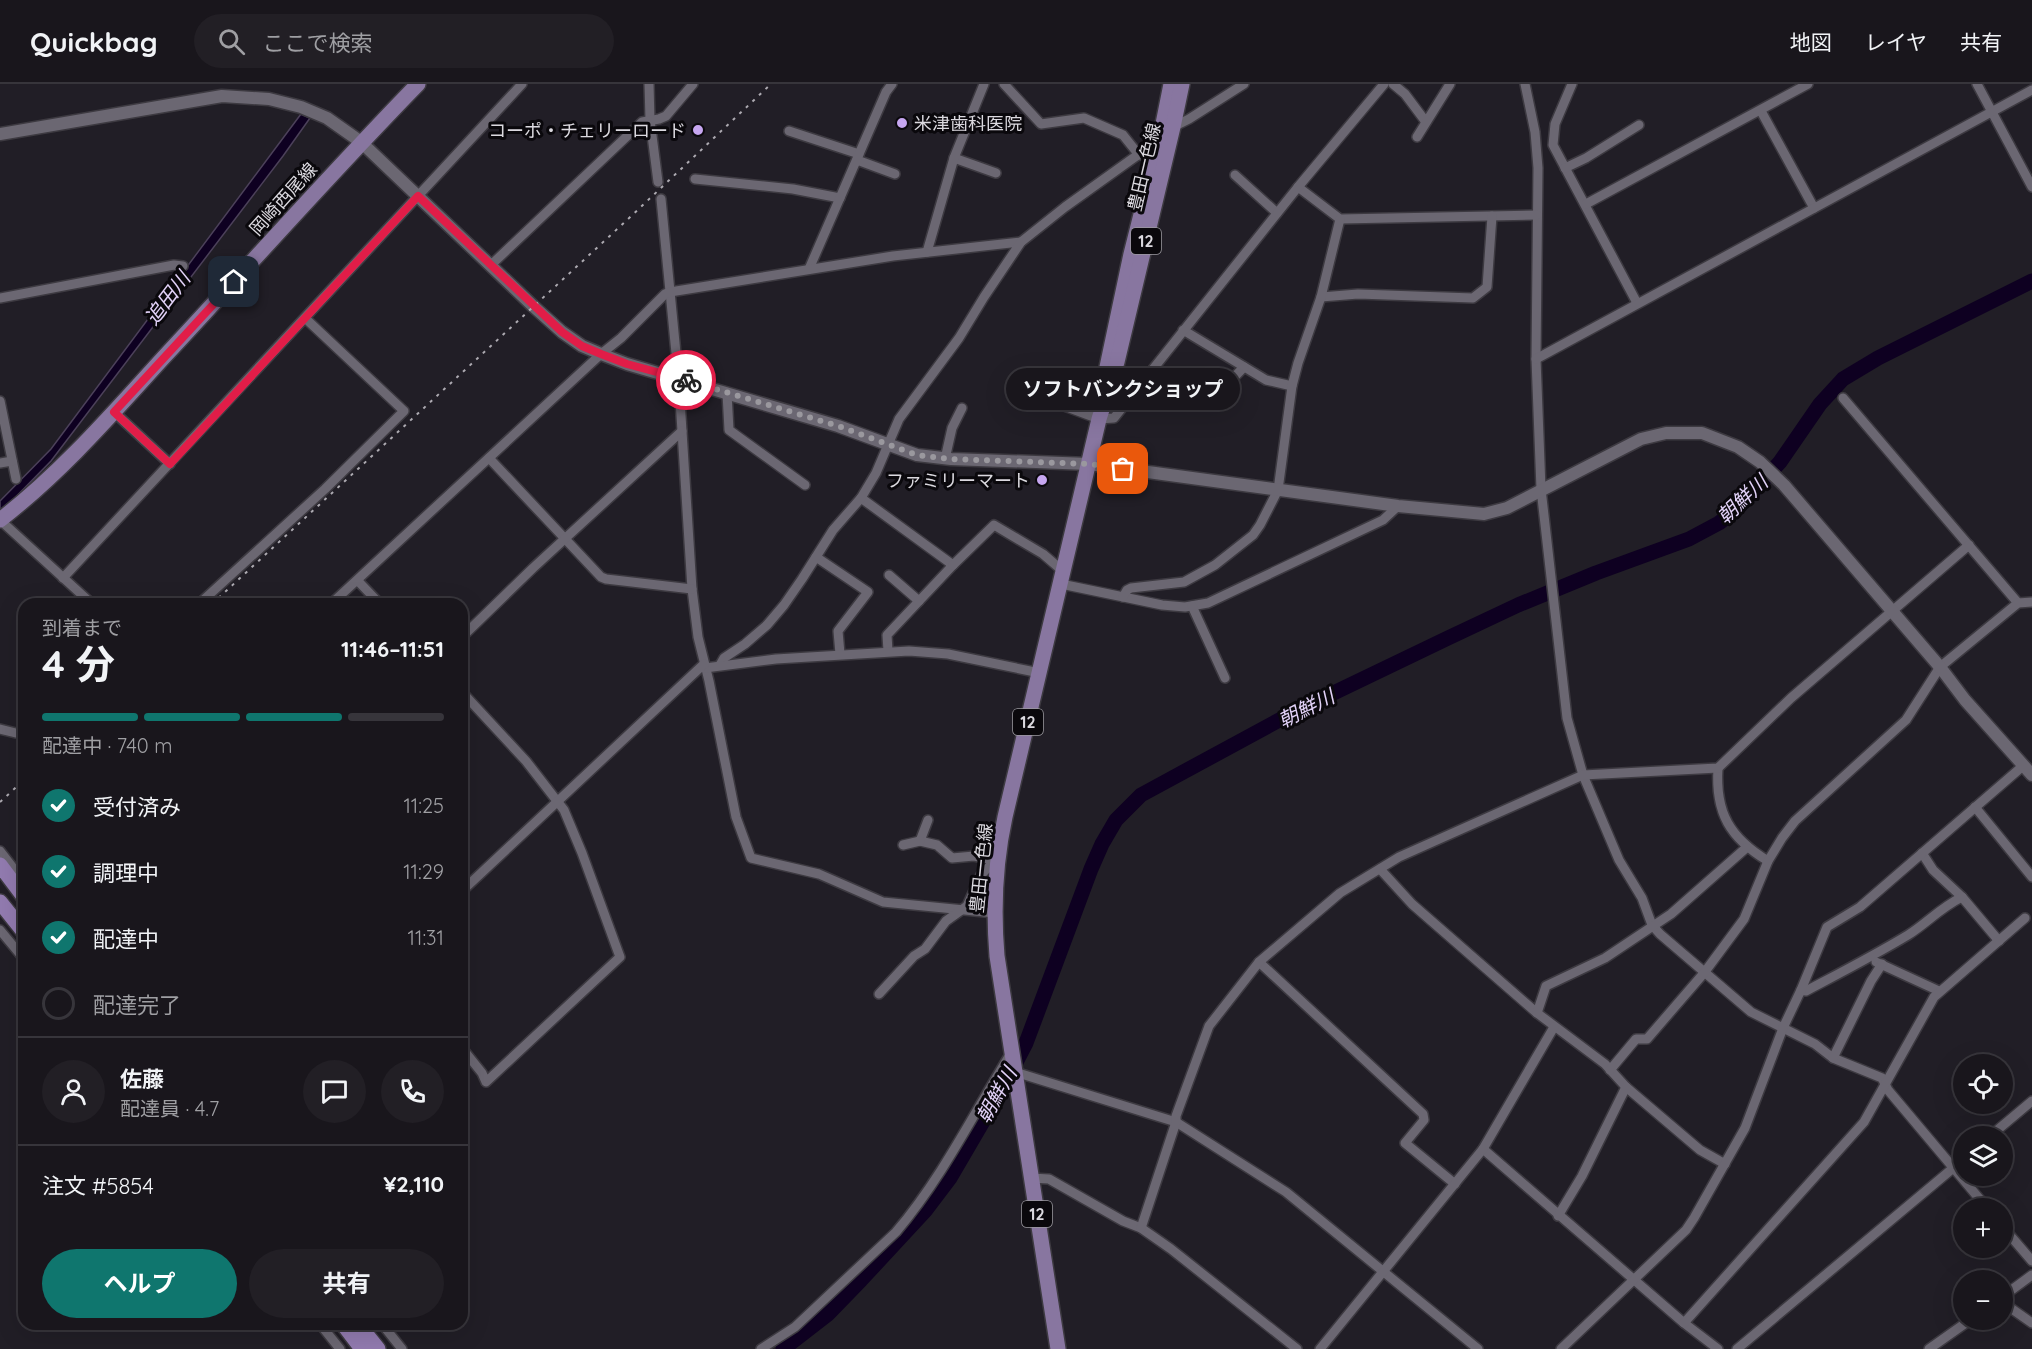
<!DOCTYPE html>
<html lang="ja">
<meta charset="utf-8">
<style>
:root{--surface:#19161c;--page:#221f25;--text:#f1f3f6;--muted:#9f9fa3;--line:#37353b;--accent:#0f766e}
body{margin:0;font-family:Quicksand,"Noto Sans JP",sans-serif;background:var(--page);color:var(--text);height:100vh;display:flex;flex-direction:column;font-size:22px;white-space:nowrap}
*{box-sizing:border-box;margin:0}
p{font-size:20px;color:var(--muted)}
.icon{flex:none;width:33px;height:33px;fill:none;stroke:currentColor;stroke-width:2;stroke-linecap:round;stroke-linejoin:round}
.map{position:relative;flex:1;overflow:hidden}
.side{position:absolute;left:18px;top:514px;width:450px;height:732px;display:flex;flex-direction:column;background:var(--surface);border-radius:18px;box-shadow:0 6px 24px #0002,0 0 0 2px var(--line)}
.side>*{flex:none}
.controls{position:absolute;left:1953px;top:970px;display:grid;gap:12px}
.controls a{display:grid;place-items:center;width:60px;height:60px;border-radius:50%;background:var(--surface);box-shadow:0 6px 24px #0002,0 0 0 2px var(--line);font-size:30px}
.pin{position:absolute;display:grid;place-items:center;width:51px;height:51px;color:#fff;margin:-26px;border-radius:12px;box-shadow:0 3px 9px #0006}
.courier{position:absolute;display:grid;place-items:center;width:60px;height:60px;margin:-30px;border:4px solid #e11d48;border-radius:50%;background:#fff;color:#222;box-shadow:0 2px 8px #0007}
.bubble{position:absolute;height:42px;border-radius:21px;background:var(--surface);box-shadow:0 6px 24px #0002,0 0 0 2px var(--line);font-size:20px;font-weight:700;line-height:42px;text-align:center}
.overview em{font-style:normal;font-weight:700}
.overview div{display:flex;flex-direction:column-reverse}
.overview{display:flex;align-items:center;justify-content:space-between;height:102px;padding:0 24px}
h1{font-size:39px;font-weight:700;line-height:45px}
.bar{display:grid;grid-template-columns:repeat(4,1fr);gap:9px 6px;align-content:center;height:72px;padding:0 24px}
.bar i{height:8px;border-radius:4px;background:var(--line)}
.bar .current{background:var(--accent)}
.bar p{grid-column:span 4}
.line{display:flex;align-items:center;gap:15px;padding:0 24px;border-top:2px solid var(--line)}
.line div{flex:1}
.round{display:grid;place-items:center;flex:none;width:63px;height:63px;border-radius:32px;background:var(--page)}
ol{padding:0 24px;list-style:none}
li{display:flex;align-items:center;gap:18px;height:66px}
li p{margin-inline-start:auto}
li .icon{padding:6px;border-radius:50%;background:var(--accent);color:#fff;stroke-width:4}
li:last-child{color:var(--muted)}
li i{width:33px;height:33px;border:3px solid var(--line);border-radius:50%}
.button{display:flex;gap:12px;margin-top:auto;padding:12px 24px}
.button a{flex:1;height:69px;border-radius:36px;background:var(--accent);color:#fff;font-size:24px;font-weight:700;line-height:69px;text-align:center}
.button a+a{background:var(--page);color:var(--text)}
header{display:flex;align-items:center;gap:36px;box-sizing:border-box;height:84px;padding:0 30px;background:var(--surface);border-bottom:2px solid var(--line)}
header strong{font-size:28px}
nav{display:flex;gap:33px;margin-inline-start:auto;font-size:21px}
.search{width:420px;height:54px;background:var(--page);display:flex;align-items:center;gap:15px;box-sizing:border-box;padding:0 21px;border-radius:33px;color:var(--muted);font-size:22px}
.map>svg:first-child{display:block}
.water{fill:#0e0021;stroke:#4c415a;stroke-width:1.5}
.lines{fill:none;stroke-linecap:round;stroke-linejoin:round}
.river{stroke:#0e0021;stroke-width:15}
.minor-casing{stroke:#3d3a41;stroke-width:12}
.tertiary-casing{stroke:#3d3a41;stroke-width:15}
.primary-casing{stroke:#3d3a41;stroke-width:18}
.trunk-casing{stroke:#3d3a41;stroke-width:18}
.minor{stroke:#6b6772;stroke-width:9}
.tertiary{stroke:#6b6772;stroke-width:12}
.primary{stroke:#8876a0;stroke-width:15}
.trunk{stroke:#927bb0;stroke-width:15}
.rail{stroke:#adaab1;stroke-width:2;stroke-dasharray:3 6;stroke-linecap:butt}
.done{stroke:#9a989e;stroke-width:6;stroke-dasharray:0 10.8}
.route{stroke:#e11d48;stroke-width:8}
.poi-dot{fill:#c6a6f0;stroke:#0a080c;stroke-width:2}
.labels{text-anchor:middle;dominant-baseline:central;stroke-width:6;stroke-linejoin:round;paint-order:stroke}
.shield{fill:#0a080c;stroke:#9c9aa0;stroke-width:1.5}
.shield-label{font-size:16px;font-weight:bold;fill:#dbd9df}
.poi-label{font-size:18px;fill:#dbd9df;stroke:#0a080c;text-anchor:end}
.street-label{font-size:18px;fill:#dbd9df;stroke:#0a080c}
.water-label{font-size:20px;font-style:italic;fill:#e2d2f8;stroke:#0a080c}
</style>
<header>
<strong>Quickbag</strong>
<div class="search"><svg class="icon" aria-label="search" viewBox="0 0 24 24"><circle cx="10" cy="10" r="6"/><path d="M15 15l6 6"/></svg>ここで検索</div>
<nav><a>地図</a><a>レイヤ</a><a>共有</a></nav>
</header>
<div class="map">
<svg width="2032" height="1265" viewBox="0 0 2032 1265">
<rect width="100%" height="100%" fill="#211e26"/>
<path class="water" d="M301 30 310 34 283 72 51 377 0 429V417L51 365Z"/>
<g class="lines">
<path class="river" d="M783 1265 828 1230 861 1196 925 1127 950 1094 1002 1005 1026 959 1091 785 1102 760 1116 736 1141 711 1294 628 1448 554 1518 521 1596 489 1689 455 1719 439 1736 426 1780 378 1820 320 1843 295 1878 274 2032 197"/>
<g class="minor-casing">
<g id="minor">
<path d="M649 0 650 36 658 98"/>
<path d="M1004 0 1041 40 1084 34 1123 51 1139 71"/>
<path d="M1393 0 1405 10 1426 38"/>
<path d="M1525 0 1535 48 1538 84 1536 275 1541 405 1567 634 1583 691 1619 776 1642 814 1652 841 1660 850 1751 928 1815 960 1833 974 1882 994 1888 1006 1988 1125"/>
<path d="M1572 0 1555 40 1553 61 1637 219"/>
<path d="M1977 0 2032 103"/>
<path d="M1761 27 1814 124"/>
<path d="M1173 43 1189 35 1244 0"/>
<path d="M789 47 859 70"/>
<path d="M1417 53 1450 0"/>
<path d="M954 74 996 89"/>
<path d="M857 76 895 90"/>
<path d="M1565 84 1586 74 1639 41"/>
<path d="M1235 91 1277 129"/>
<path d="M695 95 793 105 840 114"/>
<path d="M1298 103 1340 135 1537 131"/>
<path d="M661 115 679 300 692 505 698 553 709 597 736 733 751 774 819 790 883 818 995 829"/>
<path d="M1586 120 1808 0"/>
<path d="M927 168 954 74 984 0"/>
<path d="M491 181 642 38 659 35 666 32 693 0"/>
<path d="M809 185 886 8 892 0"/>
<path d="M1321 213 1358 210 1473 214 1487 203 1492 132"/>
<path d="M0 214 174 181 183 182"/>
<path d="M1183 246 1266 296 1292 302"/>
<path d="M1536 275 2032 6"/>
<path d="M1153 286 1185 306"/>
<path d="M727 309 729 346 805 401"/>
<path d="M1843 314 2018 519"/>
<path d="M1213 315 1244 283"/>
<path d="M0 317 16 395"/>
<path d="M1064 322 1099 335 1114 334 1298 103 1384 0"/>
<path d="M114 328 170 380"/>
<path d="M489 374 601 493 606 495 692 505"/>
<path d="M945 375 952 344 962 324"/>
<path d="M0 379 12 377"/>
<path d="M861 414 953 481 887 551 888 567"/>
<path d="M0 436 92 520"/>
<path d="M816 473 868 508 838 547 840 570"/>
<path d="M953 481 994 441 1043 470 1064 488"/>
<path d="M889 491 919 517"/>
<path d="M63 494 522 0"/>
<path d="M358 497 380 520"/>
<path d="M1061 500 1162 521 1185 523 1208 519 1383 436 1398 422"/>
<path d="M1123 513 1127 506 1131 504 1184 498 1215 481 1253 451 1260 441 1278 406 1292 302 1298 279 1321 213 1340 135"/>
<path d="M199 520 325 405 404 327 305 234"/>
<path d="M331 520 601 270 621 254 665 210 670 208 893 172 1021 158"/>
<path d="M1192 522 1225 594"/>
<path d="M462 553 533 484 682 347"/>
<path d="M720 581 724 574 745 560 767 541 784 521 802 495 833 446 861 414 876 389 899 335 959 254 984 213 1021 158 1065 123 1160 55"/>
<path d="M705 584 776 575 909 567 948 570 1040 589"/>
<path d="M462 608 526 677 564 726 582 769 620 873 486 998 482 989 462 964"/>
<path d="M0 645 24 651"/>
<path d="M1718 684C1715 729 1730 754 1768 777"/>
<path d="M1975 723 2032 793"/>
<path d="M928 736 920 757 937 761 952 774 974 772 994 776"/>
<path d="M903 761 920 757"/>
<path d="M0 767 24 798"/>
<path d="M1922 769 1933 786 1962 813 1999 857"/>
<path d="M1380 785 1412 820 1537 929 1605 980 1626 1003 1700 1066 1725 1080"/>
<path d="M462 807 704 580"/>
<path d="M0 846 24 875"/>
<path d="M1259 878 1423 1030 1424 1036 1405 1059 1455 1100"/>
<path d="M1876 878 1939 907"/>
<path d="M1801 906 1806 907C1840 889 1875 871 1908 851 1927 839 1940 824 1962 813"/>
<path d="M879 910 914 872 925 865 946 837 967 822 981 791 998 773"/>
<path d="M1537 929 1546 902 1605 874 1671 830 1746 764"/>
<path d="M1833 974 1871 897 1882 880"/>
<path d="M1610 986 1636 955H1647L1704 889 1744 835 1768 777 1782 754 1795 737 1906 636 1940 583 2018 519 2032 518"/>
<path d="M1015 988 1176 1038 1286 1108 1478 1265"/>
<path d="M1989 1053 2032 1017"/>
<path d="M1483 1065 1684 1239 1718 1265"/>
<path d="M1031 1094 1049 1095 1123 1137 1141 1144 1171 1165 1297 1265"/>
<path d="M1558 1132 1582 1092 1626 1003"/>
<path d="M2002 1142 2032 1177"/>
<path d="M1141 1144 1176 1038V1032L1209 942 1259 878 1340 809 1399 773 1583 691 1718 684 1791 614 1969 461"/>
<path d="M2002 1213 2032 1191"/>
<path d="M2002 1218 2032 1239"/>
<path d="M1684 1239 1864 1038 1934 913 2025 834"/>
<path d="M320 1240 340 1265"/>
<path d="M382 1240 402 1265"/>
<path d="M761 1265 795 1243 896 1148C942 1094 974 1029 1011 969"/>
<path d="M1320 1265 1483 1065 1554 943"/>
<path d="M1561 1265 1686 1146 1694 1134 1745 1044 1783 944 1801 906 1827 843 1860 823 2024 681"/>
<path d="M1737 1265 1964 1075"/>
<path d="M1929 1265 1970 1236"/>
</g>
</g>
<g class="tertiary-casing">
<path id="tertiary" d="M0 50 222 12 269 15 301 23 327 34 361 58 533 222 562 248 582 262 601 270 627 280 838 342 917 371 951 375 1089 380 1398 422 1484 430 1507 424 1641 355 1666 349H1702L1738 363 1760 378 1784 401 1940 583 1965 616 2032 691"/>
</g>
<g class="primary-casing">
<g id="primary">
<path d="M1107 283 1131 170 1160 55 1171 0"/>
<path d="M0 436C62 388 112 330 164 273 249 182 331 89 418 0"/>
<path d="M1058 1265 997 872C993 825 995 779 1005 733L1099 335 1117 278 1173 43 1182 0"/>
</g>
</g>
<g class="trunk-casing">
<g id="trunk">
<path d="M0 781 24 813"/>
<path d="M0 818 24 848"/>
<path d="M343 1240 362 1265"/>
<path d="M358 1240 378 1265"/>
</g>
</g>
<use href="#minor" class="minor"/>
<use href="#tertiary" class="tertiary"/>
<use href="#primary" class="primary"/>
<use href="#trunk" class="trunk"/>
<g class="rail">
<path d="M212 520 627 136 771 0"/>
<path d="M0 718 24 696"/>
</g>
</g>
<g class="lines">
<path class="done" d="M686 296 838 342 917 371 951 375 1089 380 1123 385"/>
<path class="route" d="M234 198 114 328 170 380 418 112 562 248 582 262 601 270 627 280 686 296"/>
</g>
<g class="poi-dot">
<circle cx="902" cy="39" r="6"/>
<circle cx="698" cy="46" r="6"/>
<circle cx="1042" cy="396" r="6"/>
</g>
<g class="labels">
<g class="shield">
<rect x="1131" y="144" width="30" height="26" rx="4.5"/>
<rect x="1013" y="625" width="30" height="26" rx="4.5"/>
<rect x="1022" y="1117" width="30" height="26" rx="4.5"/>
</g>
<g class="shield-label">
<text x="1146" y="157">12</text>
<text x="1028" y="638">12</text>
<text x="1037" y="1130">12</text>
</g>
<g class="poi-label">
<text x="914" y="39" text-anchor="start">米津歯科医院</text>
<text x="686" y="46">コーポ・チェリーロード</text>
<text x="1030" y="396">ファミリーマート</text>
</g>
<g class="street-label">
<text transform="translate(1144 83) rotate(-77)">豊田一色線</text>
<text transform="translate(283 115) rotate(-48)">岡崎西尾線</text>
<text transform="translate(981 784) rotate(-84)">豊田一色線</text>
</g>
<g class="water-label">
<text transform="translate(167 214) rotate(-53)">追田川</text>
<text transform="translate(1742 415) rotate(-43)">朝鮮川</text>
<text transform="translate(1306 624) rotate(-27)">朝鮮川</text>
<text transform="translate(996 1011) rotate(-61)">朝鮮川</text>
</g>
</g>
</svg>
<div class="controls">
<a><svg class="icon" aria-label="locate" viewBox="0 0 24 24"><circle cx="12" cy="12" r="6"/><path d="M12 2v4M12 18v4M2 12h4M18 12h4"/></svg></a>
<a><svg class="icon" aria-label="layers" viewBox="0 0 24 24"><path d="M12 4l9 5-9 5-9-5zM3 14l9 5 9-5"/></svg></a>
<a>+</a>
<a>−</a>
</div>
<div class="pin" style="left:1123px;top:385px;background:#ea580c"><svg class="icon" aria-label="bag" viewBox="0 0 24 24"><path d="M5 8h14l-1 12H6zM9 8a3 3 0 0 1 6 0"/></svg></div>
<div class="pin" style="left:234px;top:198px;background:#1f2937"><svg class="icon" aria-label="home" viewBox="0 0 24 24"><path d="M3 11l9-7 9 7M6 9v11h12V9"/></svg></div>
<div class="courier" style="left:686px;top:296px"><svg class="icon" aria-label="bike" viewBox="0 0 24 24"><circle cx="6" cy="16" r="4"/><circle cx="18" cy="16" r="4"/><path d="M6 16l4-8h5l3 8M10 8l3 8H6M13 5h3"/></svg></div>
<div class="bubble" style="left:1006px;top:284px;width:234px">ソフトバンクショップ</div>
<section class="side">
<div class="overview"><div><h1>4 分</h1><p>到着まで</p></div><em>11:46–11:51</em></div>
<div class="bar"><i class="current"></i><i class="current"></i><i class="current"></i><i></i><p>配達中 · 740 m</p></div>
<ol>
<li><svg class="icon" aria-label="check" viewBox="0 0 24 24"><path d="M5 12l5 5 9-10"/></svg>受付済み<p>11:25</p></li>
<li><svg class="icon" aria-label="check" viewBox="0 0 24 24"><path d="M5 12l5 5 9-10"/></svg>調理中<p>11:29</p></li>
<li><svg class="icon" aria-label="check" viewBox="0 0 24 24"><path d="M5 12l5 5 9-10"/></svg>配達中<p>11:31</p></li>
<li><i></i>配達完了</li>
</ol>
<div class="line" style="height:108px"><a class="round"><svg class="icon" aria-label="person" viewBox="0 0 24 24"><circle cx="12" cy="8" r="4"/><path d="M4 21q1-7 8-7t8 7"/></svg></a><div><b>佐藤</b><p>配達員 · 4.7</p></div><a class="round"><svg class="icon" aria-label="chat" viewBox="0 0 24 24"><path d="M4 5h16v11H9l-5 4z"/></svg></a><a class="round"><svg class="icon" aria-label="phone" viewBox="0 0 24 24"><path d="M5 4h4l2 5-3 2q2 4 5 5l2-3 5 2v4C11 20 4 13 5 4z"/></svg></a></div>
<div class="line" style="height:78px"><div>注文 #5854</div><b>¥2,110</b></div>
<div class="button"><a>ヘルプ</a><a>共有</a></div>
</section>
</div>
